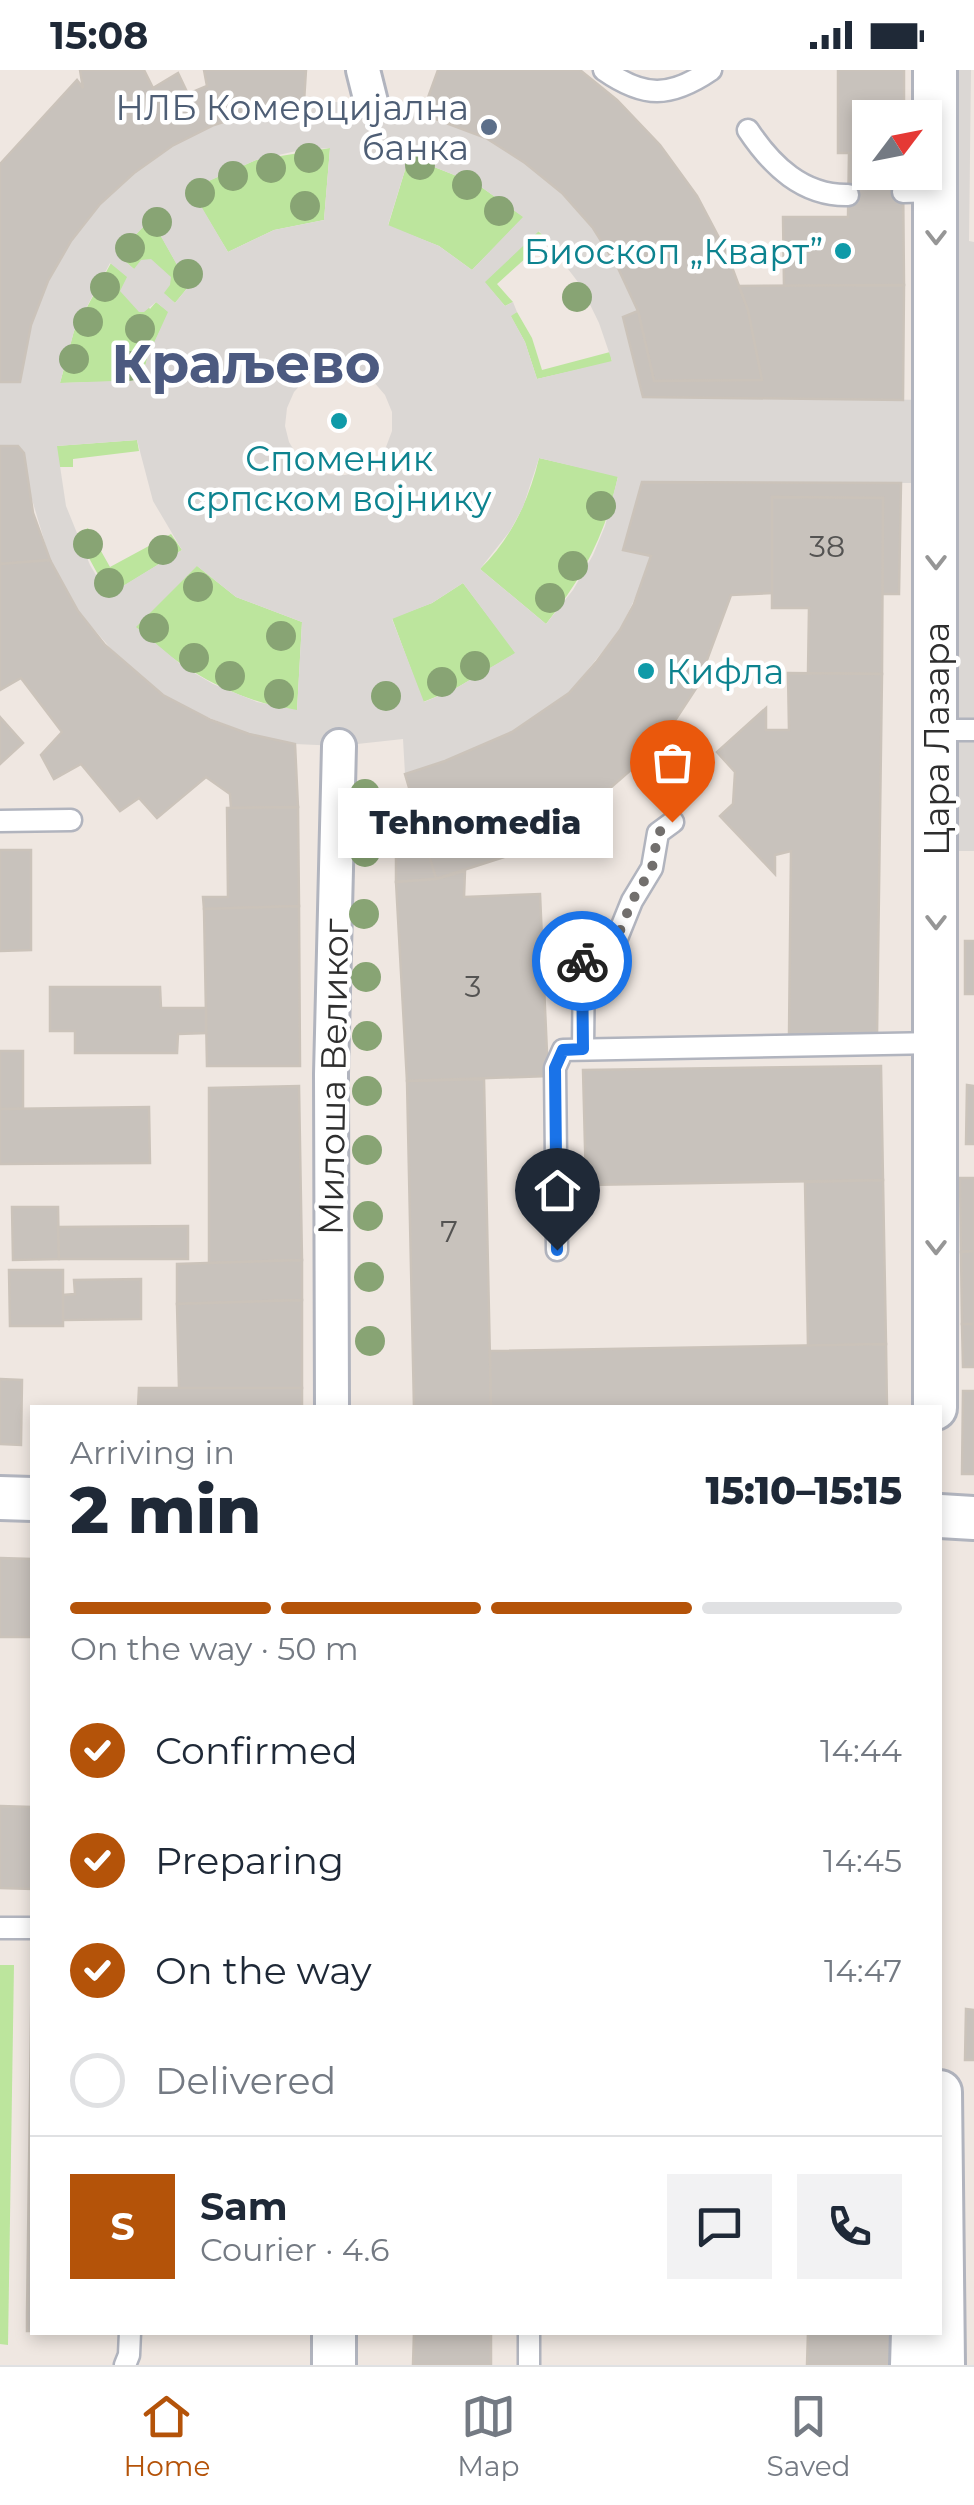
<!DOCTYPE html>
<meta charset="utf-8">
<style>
:root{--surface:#fff;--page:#f2f2f3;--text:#1f2937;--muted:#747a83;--line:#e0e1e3;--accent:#b45309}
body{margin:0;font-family:Montserrat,sans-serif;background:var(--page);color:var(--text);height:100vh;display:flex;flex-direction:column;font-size:38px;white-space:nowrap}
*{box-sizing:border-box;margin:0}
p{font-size:32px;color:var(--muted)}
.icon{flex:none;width:55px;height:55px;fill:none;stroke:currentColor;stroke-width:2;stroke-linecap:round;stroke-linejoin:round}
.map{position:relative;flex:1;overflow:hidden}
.sheet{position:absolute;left:30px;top:1335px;width:912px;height:930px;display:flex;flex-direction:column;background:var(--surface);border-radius:0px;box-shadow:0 5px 15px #0003}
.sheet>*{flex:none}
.needle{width:65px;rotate:58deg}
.tools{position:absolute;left:852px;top:30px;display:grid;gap:20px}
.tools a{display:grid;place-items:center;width:90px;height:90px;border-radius:0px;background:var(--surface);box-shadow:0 5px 15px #0003;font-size:50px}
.pin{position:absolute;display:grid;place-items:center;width:85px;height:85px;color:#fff;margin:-102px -42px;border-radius:50% 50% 50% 0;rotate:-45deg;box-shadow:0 0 10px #0007}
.pin .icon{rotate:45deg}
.courier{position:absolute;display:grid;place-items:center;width:100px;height:100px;margin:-50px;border:8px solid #1a73e8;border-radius:50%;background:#fff;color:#222;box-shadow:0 2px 12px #0007}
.bubble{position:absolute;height:70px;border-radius:0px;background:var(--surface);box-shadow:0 5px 15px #0003;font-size:32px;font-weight:800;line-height:70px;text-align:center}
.head em{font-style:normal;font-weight:800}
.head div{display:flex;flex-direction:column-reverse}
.head{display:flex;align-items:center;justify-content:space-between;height:170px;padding:0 40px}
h1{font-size:65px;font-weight:800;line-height:75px}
.bar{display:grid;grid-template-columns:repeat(4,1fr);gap:15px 10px;align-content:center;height:120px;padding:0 40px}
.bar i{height:12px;border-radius:8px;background:var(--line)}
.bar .on{background:var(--accent)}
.bar p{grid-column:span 4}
.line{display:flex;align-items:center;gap:25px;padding:0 40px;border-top:2px solid var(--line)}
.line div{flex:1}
.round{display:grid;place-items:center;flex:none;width:105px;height:105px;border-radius:0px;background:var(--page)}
ol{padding:0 40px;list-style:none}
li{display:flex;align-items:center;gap:30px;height:110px}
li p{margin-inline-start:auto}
li .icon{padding:10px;border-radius:50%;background:var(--accent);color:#fff;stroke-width:4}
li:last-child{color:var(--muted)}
li i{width:55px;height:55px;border:5px solid var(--line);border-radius:50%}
.status{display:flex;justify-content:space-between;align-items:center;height:70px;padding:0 50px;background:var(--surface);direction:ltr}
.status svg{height:28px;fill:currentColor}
.dock{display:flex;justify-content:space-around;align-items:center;height:140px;border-top:2px solid var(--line);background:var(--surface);font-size:28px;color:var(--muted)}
.dock a{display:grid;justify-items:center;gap:5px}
.dock .on{color:var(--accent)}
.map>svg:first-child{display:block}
.green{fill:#bce59d}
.plaza{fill:#dbd7d4;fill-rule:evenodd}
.building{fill:#c8c2bc;stroke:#cbc3ba;stroke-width:2.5}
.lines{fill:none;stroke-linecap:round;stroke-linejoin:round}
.service-casing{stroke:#b1b4be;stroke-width:25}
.pedestrian-casing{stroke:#b1b4be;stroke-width:38}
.minor-casing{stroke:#b1b4be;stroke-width:48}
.service{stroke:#fff;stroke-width:20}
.pedestrian{stroke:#fff;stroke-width:32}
.minor{stroke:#fff;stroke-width:42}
.tree{fill:#88a474}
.oneway{stroke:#969696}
.done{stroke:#726f6d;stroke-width:10;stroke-dasharray:0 18}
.route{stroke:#1a73e8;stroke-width:12}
.service-dot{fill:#5c6f8a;stroke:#fff;stroke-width:4}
.culture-dot{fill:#0f9aa8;stroke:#fff;stroke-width:4}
.labels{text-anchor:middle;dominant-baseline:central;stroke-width:9;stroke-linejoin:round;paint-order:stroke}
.number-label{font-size:30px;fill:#545352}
.service-label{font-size:35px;fill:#4e5e75;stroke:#fff;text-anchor:end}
.culture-label{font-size:35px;fill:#0d838f;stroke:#fff;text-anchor:end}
.street-label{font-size:35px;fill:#2e2e2e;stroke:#fff}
.town-label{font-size:55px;font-weight:bold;fill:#4c5a80;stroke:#fff}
</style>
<div class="status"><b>15:08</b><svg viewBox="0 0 49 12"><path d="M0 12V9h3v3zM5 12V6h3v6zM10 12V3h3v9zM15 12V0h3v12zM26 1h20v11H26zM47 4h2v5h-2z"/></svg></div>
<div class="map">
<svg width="974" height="2295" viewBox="0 0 974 2295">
<rect width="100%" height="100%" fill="#efe7e1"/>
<g class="green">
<path d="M330 78 324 150 274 160 228 182 190 119 256 90Z"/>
<path d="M409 87 477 114 524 147 472 200 439 176 388 156Z"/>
<path d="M151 148 189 216 175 233 117 185Z"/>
<path d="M538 161 547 169 497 214 513 232 505 236 484 212Z"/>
<path d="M111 193 128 207 150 239 156 232 169 242 148 286 141 311 60 313 74 261Z"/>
<path d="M517 242 532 268 542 300 610 282 612 292 537 309 525 272 510 245Z"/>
<path d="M137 370 139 381 73 389V397H58L56 376Z"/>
<path d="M539 388 618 406C606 464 582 509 546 554L480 499C511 469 529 430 539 388Z"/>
<path d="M88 458 110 497 171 464 182 480 109 525 76 464Z"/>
<path d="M196 495 236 527 302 552 297 641C234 630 181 600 135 557Z"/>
<path d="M463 513 516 583 453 620 423 632 392 548 432 533Z"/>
<path d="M0 1895H14L8 2275 0 2274Z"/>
</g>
<path class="plaza" d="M935 0H971L969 171 974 172V781H936L935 413H703L624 480 651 486 642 513 620 560 569 623 512 662 445 691 405 704 403 669 339 676 295 674 249 664 190 640 163 625 126 596 78 541 50 490 28 416 0 376V312L31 255 48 211 71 171 100 134 134 103 172 76 214 55 258 41 304 32H371L442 49 486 68 525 93 562 123 593 158 618 198 638 241 623 248 643 327 935 330ZM330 78 324 150 274 160 228 182 191 119 256 90 301 80ZM409 87 477 114 523 147 472 200 439 176 388 155ZM151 149 189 216 175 233 164 223 170 215 171 207 151 189 141 190 134 199 117 184ZM539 161 581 216 599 253 612 291 537 309 525 272 511 246 517 242 513 232 505 236 485 212ZM110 193 127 207 120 221 139 242H144L156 232 168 242 148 286 141 310 60 313 74 261ZM340 298 358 301 373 311 385 325 392 342V361L386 377 376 391 362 401 345 405 328 404 312 398 298 387 289 372 285 356 287 338 294 322 305 310 321 301ZM137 370 153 431 182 480 108 525 90 495 66 436 57 376ZM539 388 618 407 605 456 593 485 573 520 546 554 480 499 510 461 523 437ZM197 496 236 527 302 552 297 640 257 632 213 614 184 597 136 557ZM463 513 515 583 453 620 424 632 392 549 432 533Z"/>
<g class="building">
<path d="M80 0H144L153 18 178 3 188 24 207 16 204 0H306L304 32 258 41 214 55 172 76 134 103 100 134 71 171 48 211 31 255 20 312H0V94L77 10 83 18Z"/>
<path d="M438 0H580L617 30 660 75 697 126 726 181 748 240 762 310 654 311 638 241 618 198 593 158 562 123 525 93 486 68 422 44Z"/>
<path d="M838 0H904V48H870V83H838Z"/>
<path d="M849 83H870V102H903L904 215 784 216 783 147H848Z"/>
<path d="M904 215 903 330 643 327 623 247 638 241 654 311 762 310 748 240 739 216Z"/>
<path d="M0 376H18L24 383 33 443 50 490 0 494Z"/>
<path d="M642 412 901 413 899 524H882L883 428 772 427V523L731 525 697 617 674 652 648 685 585 740 546 765 504 787 436 809 405 704 445 691 512 662 569 623 597 591 620 560 634 534 651 486 623 480Z"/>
<path d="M772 427 883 428 882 604 808 603 809 538H772Z"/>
<path d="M50 490 78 541 105 575 163 625 211 650 249 664 295 674 298 737 231 738 230 724 206 707 157 748 139 728 120 741 81 694 54 709 41 685 62 662 21 608 0 620V494Z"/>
<path d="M788 603 882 604 877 966 789 965 791 781 775 785V804L720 746 733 734 735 702 717 682 766 638V660H789Z"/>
<path d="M0 647 23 673 0 694Z"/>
<path d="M411 723 436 809 396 812V729Z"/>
<path d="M298 737 299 836 204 839 203 827H228L227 738Z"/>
<path d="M0 780H31V880L0 881Z"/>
<path d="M465 801 464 827 540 824 548 1006 407 1011 396 812 436 809Z"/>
<path d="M299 836 300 996H207L204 839Z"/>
<rect x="965" y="871" width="9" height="53"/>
<path d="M50 917H160L161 938H206V963L178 964 177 983H75V961H50Z"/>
<rect x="0" y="981" width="23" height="58"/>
<path d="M881 996 883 1110 586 1115 583 1000Z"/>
<path d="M484 1009 491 1338H414L407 1011Z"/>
<path d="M967 1015 974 1016V1074H966Z"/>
<path d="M299 1016 302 1190 209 1193V1018Z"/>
<path d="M149 1037 150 1093 0 1094V1039Z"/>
<path d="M960 1108H974V1181L961 1182Z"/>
<path d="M883 1110 886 1274 808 1276 805 1112Z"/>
<path d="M12 1137H58L59 1189 13 1190Z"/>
<path d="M188 1156V1189H59L58 1157Z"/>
<path d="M974 1181V1254H962L961 1182Z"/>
<path d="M302 1190V1230L177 1234V1194Z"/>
<path d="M9 1200H63V1256H10Z"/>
<path d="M141 1209V1249L63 1250V1225L75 1224 74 1210Z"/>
<path d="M302 1230V1318H179L177 1234Z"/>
<path d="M962 1254H974V1297H963Z"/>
<path d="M886 1274 887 1338H491L490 1281Z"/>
<path d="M0 1309 22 1310 21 1375 0 1374Z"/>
<path d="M139 1318H302V1338H138Z"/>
<path d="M963 1321H974V1404H962Z"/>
<path d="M0 1488 32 1489V1567H0Z"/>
<path d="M0 1736 32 1737V1819L0 1818Z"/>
<path d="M32 1879V2261H27V2244Z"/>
<path d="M966 1939 974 1940V1990H965Z"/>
<path d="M414 2262H491V2295H413Z"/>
<path d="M808 2262H898V2295H807Z"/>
</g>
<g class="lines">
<g class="service-casing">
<g id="service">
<path d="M604 0C644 28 670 28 711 0"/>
<path d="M748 60C772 96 803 126 848 125"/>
<path d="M903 122 936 121"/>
<path d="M935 660H974"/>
<path d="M0 751 71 750"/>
<path d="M583 979 584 884 591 878 606 876 617 868 632 831 652 798 658 763 673 752"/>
<path d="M557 1180 555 998 563 980 937 973"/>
<path d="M0 1858H32"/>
<path d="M529 2262V2295"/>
<path d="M125 2295 129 2285 130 2262"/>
</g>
</g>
<g class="pedestrian-casing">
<g id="pedestrian">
<path d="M363 0 371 32"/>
<path d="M332 1338 331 1004 339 676"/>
<path d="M907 2295 908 2262"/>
</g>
</g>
<g class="minor-casing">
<g id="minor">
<path d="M935 1338V0"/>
<path d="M0 1428 32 1429"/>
<path d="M940 1446 974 1448"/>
<path d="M940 2022 943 2295"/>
<path d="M334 2295V2262"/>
</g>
</g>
<use href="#service" class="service"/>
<use href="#pedestrian" class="pedestrian"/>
<use href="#minor" class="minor"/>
</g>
<g class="tree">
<circle cx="309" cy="88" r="15"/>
<circle cx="420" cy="95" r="15"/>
<circle cx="271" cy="98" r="15"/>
<circle cx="233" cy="106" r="15"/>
<circle cx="467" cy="115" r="15"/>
<circle cx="200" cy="123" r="15"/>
<circle cx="305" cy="136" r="15"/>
<circle cx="499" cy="141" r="15"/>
<circle cx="157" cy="152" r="15"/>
<circle cx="130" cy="178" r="15"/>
<circle cx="188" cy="204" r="15"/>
<circle cx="105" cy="217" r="15"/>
<circle cx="577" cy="227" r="15"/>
<circle cx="88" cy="252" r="15"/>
<circle cx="140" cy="259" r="15"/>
<circle cx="74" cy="289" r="15"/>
<circle cx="129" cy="296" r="15"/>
<circle cx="601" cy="436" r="15"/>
<circle cx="88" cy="474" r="15"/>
<circle cx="163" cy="480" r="15"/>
<circle cx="573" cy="496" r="15"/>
<circle cx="109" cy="513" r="15"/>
<circle cx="198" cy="517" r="15"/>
<circle cx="550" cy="528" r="15"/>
<circle cx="154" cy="558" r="15"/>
<circle cx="281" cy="566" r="15"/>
<circle cx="194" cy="588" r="15"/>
<circle cx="475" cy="596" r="15"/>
<circle cx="230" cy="606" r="15"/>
<circle cx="442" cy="612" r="15"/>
<circle cx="279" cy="624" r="15"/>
<circle cx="386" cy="626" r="15"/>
<circle cx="365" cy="724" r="15"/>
<circle cx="365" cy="782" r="15"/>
<circle cx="364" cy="844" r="15"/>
<circle cx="366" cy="907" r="15"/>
<circle cx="367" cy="966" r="15"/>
<circle cx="367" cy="1021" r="15"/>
<circle cx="367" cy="1080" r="15"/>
<circle cx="368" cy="1146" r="15"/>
<circle cx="369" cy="1207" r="15"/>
<circle cx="370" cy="1271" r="15"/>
</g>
<defs><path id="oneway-chevron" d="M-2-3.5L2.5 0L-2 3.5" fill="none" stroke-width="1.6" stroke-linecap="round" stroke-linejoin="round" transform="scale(2.5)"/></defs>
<g class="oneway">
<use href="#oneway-chevron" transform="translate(936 167) rotate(90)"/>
<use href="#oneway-chevron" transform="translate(936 492) rotate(90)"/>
<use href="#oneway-chevron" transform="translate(936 852) rotate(90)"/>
<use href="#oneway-chevron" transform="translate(936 1177) rotate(90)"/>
</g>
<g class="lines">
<path class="done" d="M582 891 584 884 591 878 606 876 617 868 632 831 652 798 658 763 672 752"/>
<path class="route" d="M557 1180 555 998 563 980 583 979 582 891"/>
</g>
<circle class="service-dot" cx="489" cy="57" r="10"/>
<g class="culture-dot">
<circle cx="843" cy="181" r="10"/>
<circle cx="339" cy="351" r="10"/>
<circle cx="646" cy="601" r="10"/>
</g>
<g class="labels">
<g class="number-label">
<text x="827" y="476">38</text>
<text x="473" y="916">3</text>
<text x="449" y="1161">7</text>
</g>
<g class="service-label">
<text x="469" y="37">НЛБ Комерцијална<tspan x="469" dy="40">банка</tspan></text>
</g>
<g class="culture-label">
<text x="823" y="181">Биоскоп „Кварт”</text>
<text x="339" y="388" text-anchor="middle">Споменик<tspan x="339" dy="40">српском војнику</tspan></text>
<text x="666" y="601" text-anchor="start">Кифла</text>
</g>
<g class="street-label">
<text transform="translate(936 669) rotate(-90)">Цара Лазара</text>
<text transform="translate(333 1007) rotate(-89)">Милоша Великог</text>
</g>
<g class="town-label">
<text x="246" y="293">Краљево</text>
</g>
</g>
</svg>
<div class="tools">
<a><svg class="needle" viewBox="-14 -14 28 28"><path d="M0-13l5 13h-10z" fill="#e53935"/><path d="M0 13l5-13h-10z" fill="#747a83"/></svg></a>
</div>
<div class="pin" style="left:672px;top:752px;background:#ea580c"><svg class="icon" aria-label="bag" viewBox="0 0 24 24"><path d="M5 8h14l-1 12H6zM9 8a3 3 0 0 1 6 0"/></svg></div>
<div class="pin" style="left:557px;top:1180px;background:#1f2937"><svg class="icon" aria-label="home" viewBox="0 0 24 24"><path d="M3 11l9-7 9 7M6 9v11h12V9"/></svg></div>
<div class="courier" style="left:582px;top:891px"><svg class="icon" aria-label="bike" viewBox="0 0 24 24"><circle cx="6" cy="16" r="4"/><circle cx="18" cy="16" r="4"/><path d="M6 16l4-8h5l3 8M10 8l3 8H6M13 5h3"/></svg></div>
<div class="bubble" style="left:338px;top:718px;width:275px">Tehnomedia</div>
<section class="sheet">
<div class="head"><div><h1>2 min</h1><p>Arriving in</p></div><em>15:10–15:15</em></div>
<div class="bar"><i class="on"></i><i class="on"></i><i class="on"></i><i></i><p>On the way · 50 m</p></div>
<ol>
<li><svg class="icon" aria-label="check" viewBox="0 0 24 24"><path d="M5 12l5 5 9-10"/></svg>Confirmed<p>14:44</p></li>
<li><svg class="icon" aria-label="check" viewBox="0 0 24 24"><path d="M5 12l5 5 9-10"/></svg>Preparing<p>14:45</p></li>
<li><svg class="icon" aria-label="check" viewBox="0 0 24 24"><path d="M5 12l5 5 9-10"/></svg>On the way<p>14:47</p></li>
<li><i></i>Delivered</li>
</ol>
<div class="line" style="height:180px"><b class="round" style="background:var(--accent);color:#fff">S</b><div><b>Sam</b><p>Courier · 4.6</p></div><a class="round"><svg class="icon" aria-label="chat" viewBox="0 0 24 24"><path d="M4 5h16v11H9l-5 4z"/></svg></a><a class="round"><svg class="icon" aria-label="phone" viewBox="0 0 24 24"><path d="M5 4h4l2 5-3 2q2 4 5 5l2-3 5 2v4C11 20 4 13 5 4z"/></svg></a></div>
</section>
</div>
<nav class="dock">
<a class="on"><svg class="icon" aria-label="home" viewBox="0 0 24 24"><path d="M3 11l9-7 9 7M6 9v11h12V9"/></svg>Home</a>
<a><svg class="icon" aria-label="map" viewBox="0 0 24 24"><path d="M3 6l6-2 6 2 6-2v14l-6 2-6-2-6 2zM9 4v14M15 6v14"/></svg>Map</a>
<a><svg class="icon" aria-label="saved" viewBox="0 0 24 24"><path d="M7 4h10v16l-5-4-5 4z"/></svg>Saved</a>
</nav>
